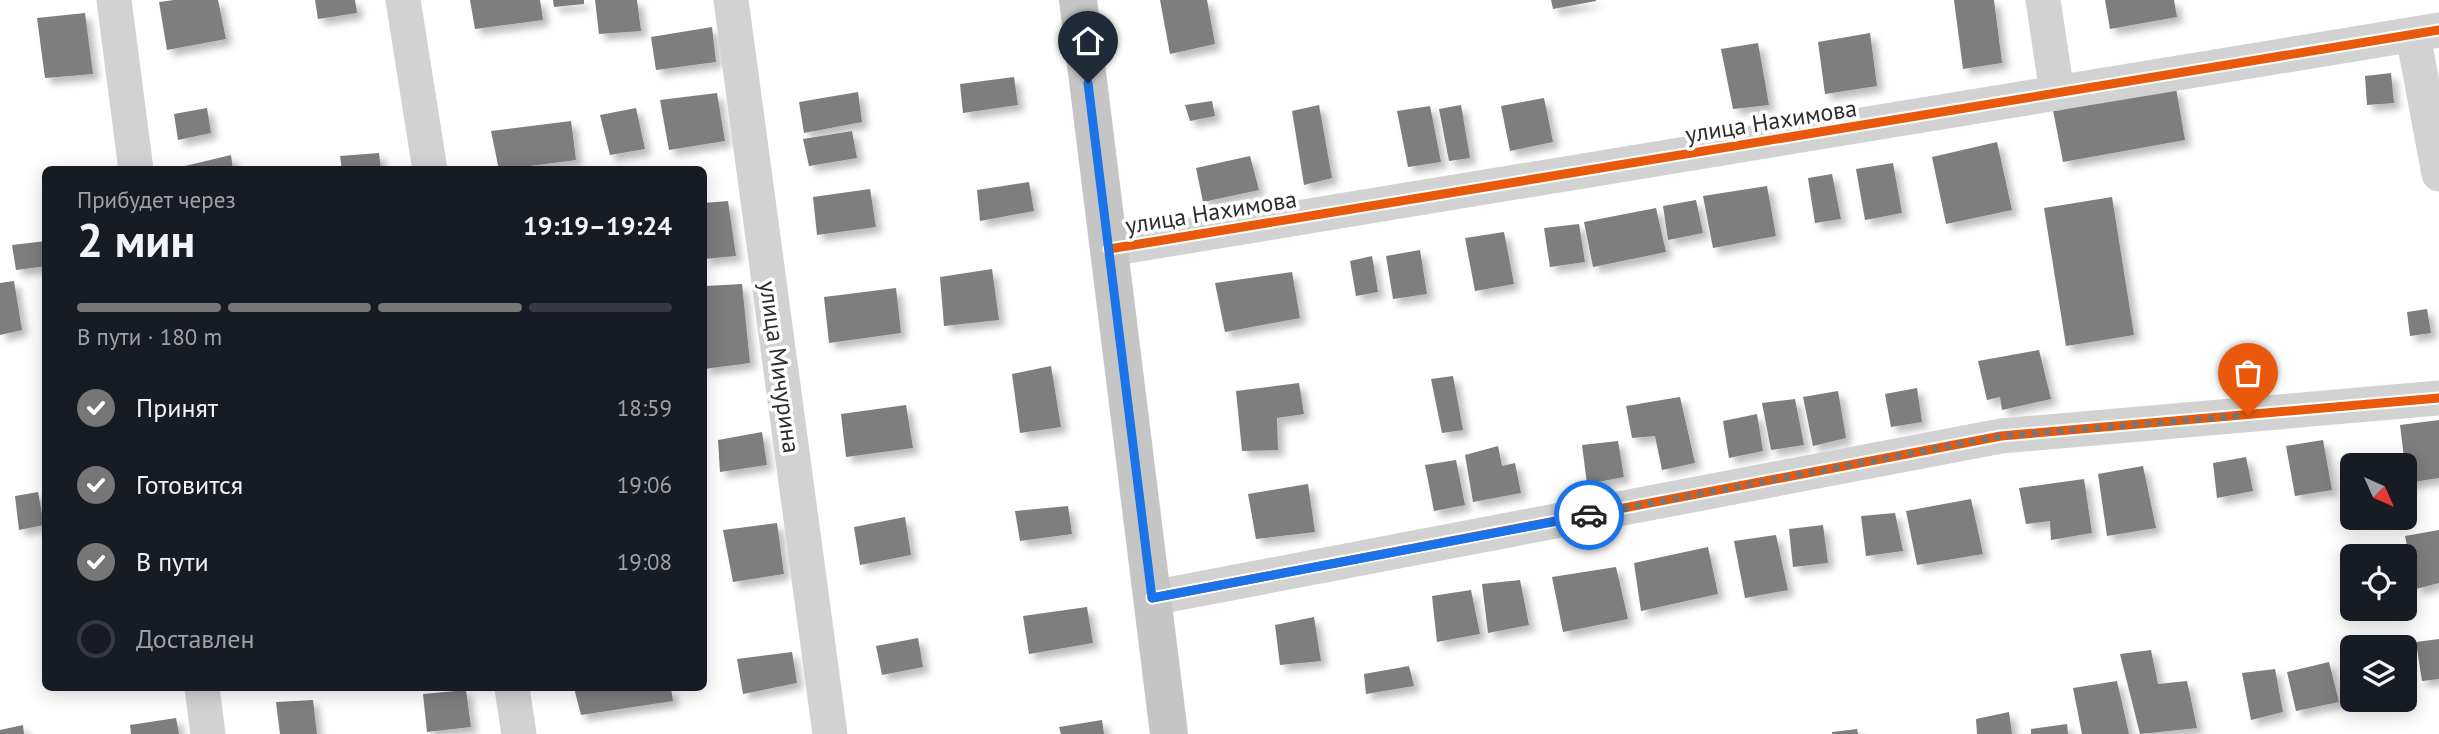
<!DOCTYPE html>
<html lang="ru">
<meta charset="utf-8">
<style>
:root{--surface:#171b24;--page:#242831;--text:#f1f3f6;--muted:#9ea1a6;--line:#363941;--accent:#767676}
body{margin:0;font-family:"PT Sans",sans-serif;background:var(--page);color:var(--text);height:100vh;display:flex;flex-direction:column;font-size:26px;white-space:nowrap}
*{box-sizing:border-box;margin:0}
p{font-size:23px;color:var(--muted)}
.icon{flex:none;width:38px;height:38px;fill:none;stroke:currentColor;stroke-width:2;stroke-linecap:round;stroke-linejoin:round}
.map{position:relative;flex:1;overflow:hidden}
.details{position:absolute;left:42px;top:166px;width:665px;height:525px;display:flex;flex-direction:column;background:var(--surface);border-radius:10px;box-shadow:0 4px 18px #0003}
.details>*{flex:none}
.needle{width:46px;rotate:135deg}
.controls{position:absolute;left:2340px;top:453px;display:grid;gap:14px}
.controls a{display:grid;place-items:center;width:77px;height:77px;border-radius:10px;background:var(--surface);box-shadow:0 4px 18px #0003;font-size:35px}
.pin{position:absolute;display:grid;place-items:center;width:60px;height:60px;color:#fff;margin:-72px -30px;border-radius:50% 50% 50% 0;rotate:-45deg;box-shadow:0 0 7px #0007}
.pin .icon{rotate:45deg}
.courier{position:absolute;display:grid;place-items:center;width:70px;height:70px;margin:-35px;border:5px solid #1a73e8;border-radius:50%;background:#fff;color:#222;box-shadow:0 2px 9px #0007}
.head em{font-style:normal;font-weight:700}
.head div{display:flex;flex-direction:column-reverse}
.head{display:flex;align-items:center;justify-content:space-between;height:119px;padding:0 35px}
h1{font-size:46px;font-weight:700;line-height:52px}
.bar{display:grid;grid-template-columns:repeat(4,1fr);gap:10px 7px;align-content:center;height:84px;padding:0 35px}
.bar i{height:9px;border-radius:5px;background:var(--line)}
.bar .current{background:var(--accent)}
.bar p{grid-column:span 4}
ol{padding:0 35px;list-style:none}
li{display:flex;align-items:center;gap:21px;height:77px}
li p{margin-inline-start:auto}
li .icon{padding:7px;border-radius:50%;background:var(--accent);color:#fff;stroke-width:4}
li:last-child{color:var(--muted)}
li i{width:38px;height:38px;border:4px solid var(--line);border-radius:50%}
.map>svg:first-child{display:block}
.building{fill:#7e7e7e;filter:url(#shadow)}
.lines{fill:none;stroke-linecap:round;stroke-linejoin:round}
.minor{stroke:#d2d2d2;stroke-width:35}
.major{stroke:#c5c5c5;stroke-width:38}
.cycleway-casing{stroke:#fff;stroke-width:13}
.cycleway{stroke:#e8590c;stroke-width:9}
.done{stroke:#767676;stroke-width:7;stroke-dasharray:0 12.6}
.route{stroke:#1a73e8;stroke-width:9}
.labels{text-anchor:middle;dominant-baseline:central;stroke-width:7;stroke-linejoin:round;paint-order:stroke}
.street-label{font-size:24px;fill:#2d2d2d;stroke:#fff}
</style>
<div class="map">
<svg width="2439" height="734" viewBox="0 0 2439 734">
<defs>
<filter id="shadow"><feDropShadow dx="6" dy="6" stdDeviation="3.5" flood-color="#0004"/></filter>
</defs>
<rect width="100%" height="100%" fill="#fff"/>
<g class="building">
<path d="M174 0H218L226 39 167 50 159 2Z"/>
<path d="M315 0H355L357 13 318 19Z"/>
<path d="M470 0H540L543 20 475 29Z"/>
<path d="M553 0H584V4L554 7Z"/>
<path d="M595 0H637L641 31 599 34Z"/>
<path d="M1160 0H1207L1215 44 1170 54Z"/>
<path d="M1551 0H1596V1L1553 9Z"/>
<path d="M1954 0H1994L2002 63 1963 69Z"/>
<path d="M2105 0H2174L2177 17 2110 29Z"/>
<path d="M85 13 93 74 45 78 37 18Z"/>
<path d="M712 27 716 62 656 70 651 37Z"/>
<path d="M1870 33 1877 86 1825 94 1818 42Z"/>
<path d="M1758 43 1769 105 1733 109 1721 49Z"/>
<path d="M2391 73 2394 103 2367 105 2365 76Z"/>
<path d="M1014 77 1018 105 963 113 960 84Z"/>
<path d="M2176 88 2185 140 2063 162 2053 110Z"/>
<path d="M858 92 862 122 804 133 799 102Z"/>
<path d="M717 93 725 141 669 150 660 100Z"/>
<path d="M1544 98 1553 142 1510 151 1501 106Z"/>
<path d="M1212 101 1215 116 1190 121 1185 105Z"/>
<path d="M1319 105 1332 178 1304 185 1292 111Z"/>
<path d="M1461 105 1470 158 1449 161 1439 109Z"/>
<path d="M1430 106 1441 162 1408 167 1397 111Z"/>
<path d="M207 108 211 133 178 140 174 114Z"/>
<path d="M636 108 645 149 610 155 600 115Z"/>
<path d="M571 121 576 160 499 170 491 131Z"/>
<path d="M852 131 857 158 809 166 803 139Z"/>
<path d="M1997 142 2012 210 1946 224 1932 157Z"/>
<path d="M379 153 381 170H342L340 156Z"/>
<path d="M231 155 233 170H186L185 166Z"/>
<path d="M1250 156 1259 190 1203 202 1196 168Z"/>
<path d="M1893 163 1902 213 1865 220 1856 169Z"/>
<path d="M1832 174 1841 219 1815 223 1808 178Z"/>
<path d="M1029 182 1034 211 980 221 977 190Z"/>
<path d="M1767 186 1776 236 1713 248 1703 196Z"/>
<path d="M870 189 876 227 817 235 813 197Z"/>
<path d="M2112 197 2134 335 2066 346 2044 208Z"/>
<path d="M1696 200 1703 233 1668 240 1663 206Z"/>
<path d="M728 201 736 256 704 259V203Z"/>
<path d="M1656 208 1666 252 1593 267 1584 222Z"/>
<path d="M1579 224 1585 262 1550 267 1544 228Z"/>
<path d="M1504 232 1514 284 1475 291 1465 238Z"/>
<path d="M46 241V266L16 270 12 245Z"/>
<path d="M1420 250 1427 294 1393 299 1386 256Z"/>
<path d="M1372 256 1378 292 1356 296 1350 261Z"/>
<path d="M992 269 999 320 944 326 940 277Z"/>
<path d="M1292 272 1300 318 1225 332 1215 283Z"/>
<path d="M14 281 22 330 0 335V283Z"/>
<path d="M742 284 750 363 704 369V312H707L706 286Z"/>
<path d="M896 288 901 333 829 343 824 297Z"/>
<path d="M2427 309 2431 333 2410 336 2407 312Z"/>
<path d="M2039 350 2051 399 2002 410 2000 397 1987 400 1978 361Z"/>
<path d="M1051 366 1061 427 1020 433 1012 374Z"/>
<path d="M1453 376 1463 430 1442 433 1431 379Z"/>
<path d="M1299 383 1304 414 1277 418 1278 450 1242 451 1236 391Z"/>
<path d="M1917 388 1922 422 1891 427 1885 394Z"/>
<path d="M1838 391 1846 438 1813 446 1803 397Z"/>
<path d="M1680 397 1695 463 1662 470 1655 436 1632 438 1626 406Z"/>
<path d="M1795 399 1804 445 1771 450 1762 403Z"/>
<path d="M906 405 913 448 846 457 841 414Z"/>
<path d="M1757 414 1763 451 1729 458 1723 421Z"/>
<path d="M2439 420V478L2407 483 2400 425Z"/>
<path d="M762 432 767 465 720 472 718 440Z"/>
<path d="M2323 440 2332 490 2295 496 2286 446Z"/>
<path d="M1618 441 1624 477 1587 484 1582 445Z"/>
<path d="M1498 446 1502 466 1515 463 1521 493 1473 502 1465 455Z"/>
<path d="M2246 457 2253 491 2217 498 2213 463Z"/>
<path d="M1456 460 1465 505 1434 511 1425 465Z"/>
<path d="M2143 466 2156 528 2107 536 2098 474Z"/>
<path d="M2084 479 2092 533 2051 540 2050 521 2026 524 2019 488Z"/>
<path d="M1308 484 1315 532 1256 539 1248 494Z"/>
<path d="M38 492 44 525 19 530 15 496Z"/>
<path d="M1971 499 1983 554 1917 565 1906 511Z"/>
<path d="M1068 506 1072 534 1020 541 1015 511Z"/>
<path d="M1895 513 1903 551 1866 556 1861 516Z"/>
<path d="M905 517 911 555 860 565 854 527Z"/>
<path d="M777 523 784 574 733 582 723 530Z"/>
<path d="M1823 525 1828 563 1793 567 1789 529Z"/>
<path d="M2439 530V583L2416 589 2405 536Z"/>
<path d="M1776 535 1788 590 1745 598 1734 541Z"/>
<path d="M1708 547 1718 594 1641 611 1634 563Z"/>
<path d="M1616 567 1628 619 1563 632 1552 577Z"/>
<path d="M1520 580 1529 625 1488 633 1482 584Z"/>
<path d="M1471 590 1480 634 1437 642 1432 596Z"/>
<path d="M1087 607 1093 643 1029 654 1023 616Z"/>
<path d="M1314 617 1321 661 1280 665 1275 625Z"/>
<path d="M918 638 923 667 882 675 876 646Z"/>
<path d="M2439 639V679L2422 681 2416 642Z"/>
<path d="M2151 650 2158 684 2187 681 2197 728 2140 734 2120 654Z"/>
<path d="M792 652 797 683 743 694 737 659Z"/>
<path d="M2329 662 2339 702 2296 711 2287 672Z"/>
<path d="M1409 666 1414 686 1366 694 1364 674Z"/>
<path d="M2275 669 2283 712 2251 720 2242 673Z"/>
<path d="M2117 681 2129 734H2082L2073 688Z"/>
<path d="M574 688H671L673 701 581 715Z"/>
<path d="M466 690 471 727 427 732 423 694Z"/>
<path d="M313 700 317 734H280L276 702Z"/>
<path d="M2009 712 2012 734H1977L1976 719Z"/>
<path d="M176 718 179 734H131L130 725Z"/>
<path d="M1102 720 1104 734H1061L1059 727Z"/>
<path d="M2067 724 2068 734H2031V729Z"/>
<path d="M23 725 24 734H0V730Z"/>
<path d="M1857 729 1858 734H1832V732Z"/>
</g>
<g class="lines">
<g class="minor">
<path d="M114 0 136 170"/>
<path d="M403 0 430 170"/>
<path d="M731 0 830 734"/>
<path d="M2043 0 2057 93"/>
<path d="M2413 35 2439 174"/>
<path d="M1109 249 2439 30"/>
<path d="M1152 598 2001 436 2439 398"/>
<path d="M202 688 208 734"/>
<path d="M512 688 519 734"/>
</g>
<path class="major" d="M1078 0 1169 734"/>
<g class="cycleway-casing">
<g id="cycleway">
<path d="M1109 249 2439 30"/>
<path d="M1152 598 2001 436 2439 398"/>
</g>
</g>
<use href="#cycleway" class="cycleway"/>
</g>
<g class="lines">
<path class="done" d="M1589 515 2001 436 2248 415"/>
<path class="route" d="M1088 83 1152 598 1589 515"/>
</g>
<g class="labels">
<g class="street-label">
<text transform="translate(1771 121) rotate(-9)">улица Нахимова</text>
<text transform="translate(1211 212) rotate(-9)">улица Нахимова</text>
<text transform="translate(780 367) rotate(82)">улица Мичурина</text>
</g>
</g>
</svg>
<div class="controls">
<a><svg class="needle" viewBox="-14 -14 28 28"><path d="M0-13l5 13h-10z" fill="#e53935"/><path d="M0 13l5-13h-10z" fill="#9ea1a6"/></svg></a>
<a><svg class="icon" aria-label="locate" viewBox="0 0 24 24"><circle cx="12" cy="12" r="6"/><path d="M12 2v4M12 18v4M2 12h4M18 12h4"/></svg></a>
<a><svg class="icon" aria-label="layers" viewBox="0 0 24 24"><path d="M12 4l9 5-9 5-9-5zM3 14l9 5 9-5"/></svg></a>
</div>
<div class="pin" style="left:2248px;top:415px;background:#ea580c"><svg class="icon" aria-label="bag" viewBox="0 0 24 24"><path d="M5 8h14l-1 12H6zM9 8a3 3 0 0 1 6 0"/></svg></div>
<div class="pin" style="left:1088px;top:83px;background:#1f2937"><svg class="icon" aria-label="home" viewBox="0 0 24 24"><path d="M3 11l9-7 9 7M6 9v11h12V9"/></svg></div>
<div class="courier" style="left:1589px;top:515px"><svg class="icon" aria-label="car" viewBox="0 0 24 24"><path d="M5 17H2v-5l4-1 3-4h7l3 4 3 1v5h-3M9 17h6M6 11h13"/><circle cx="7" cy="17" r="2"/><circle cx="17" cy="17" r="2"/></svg></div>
<section class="details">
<div class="head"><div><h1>2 мин</h1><p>Прибудет через</p></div><em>19:19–19:24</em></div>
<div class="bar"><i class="current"></i><i class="current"></i><i class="current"></i><i></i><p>В пути · 180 m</p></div>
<ol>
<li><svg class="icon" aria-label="check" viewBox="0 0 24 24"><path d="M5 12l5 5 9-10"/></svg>Принят<p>18:59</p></li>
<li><svg class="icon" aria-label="check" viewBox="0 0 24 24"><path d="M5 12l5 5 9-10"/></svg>Готовится<p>19:06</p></li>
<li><svg class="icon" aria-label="check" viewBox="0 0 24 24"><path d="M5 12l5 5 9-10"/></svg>В пути<p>19:08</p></li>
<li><i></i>Доставлен</li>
</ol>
</section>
</div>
